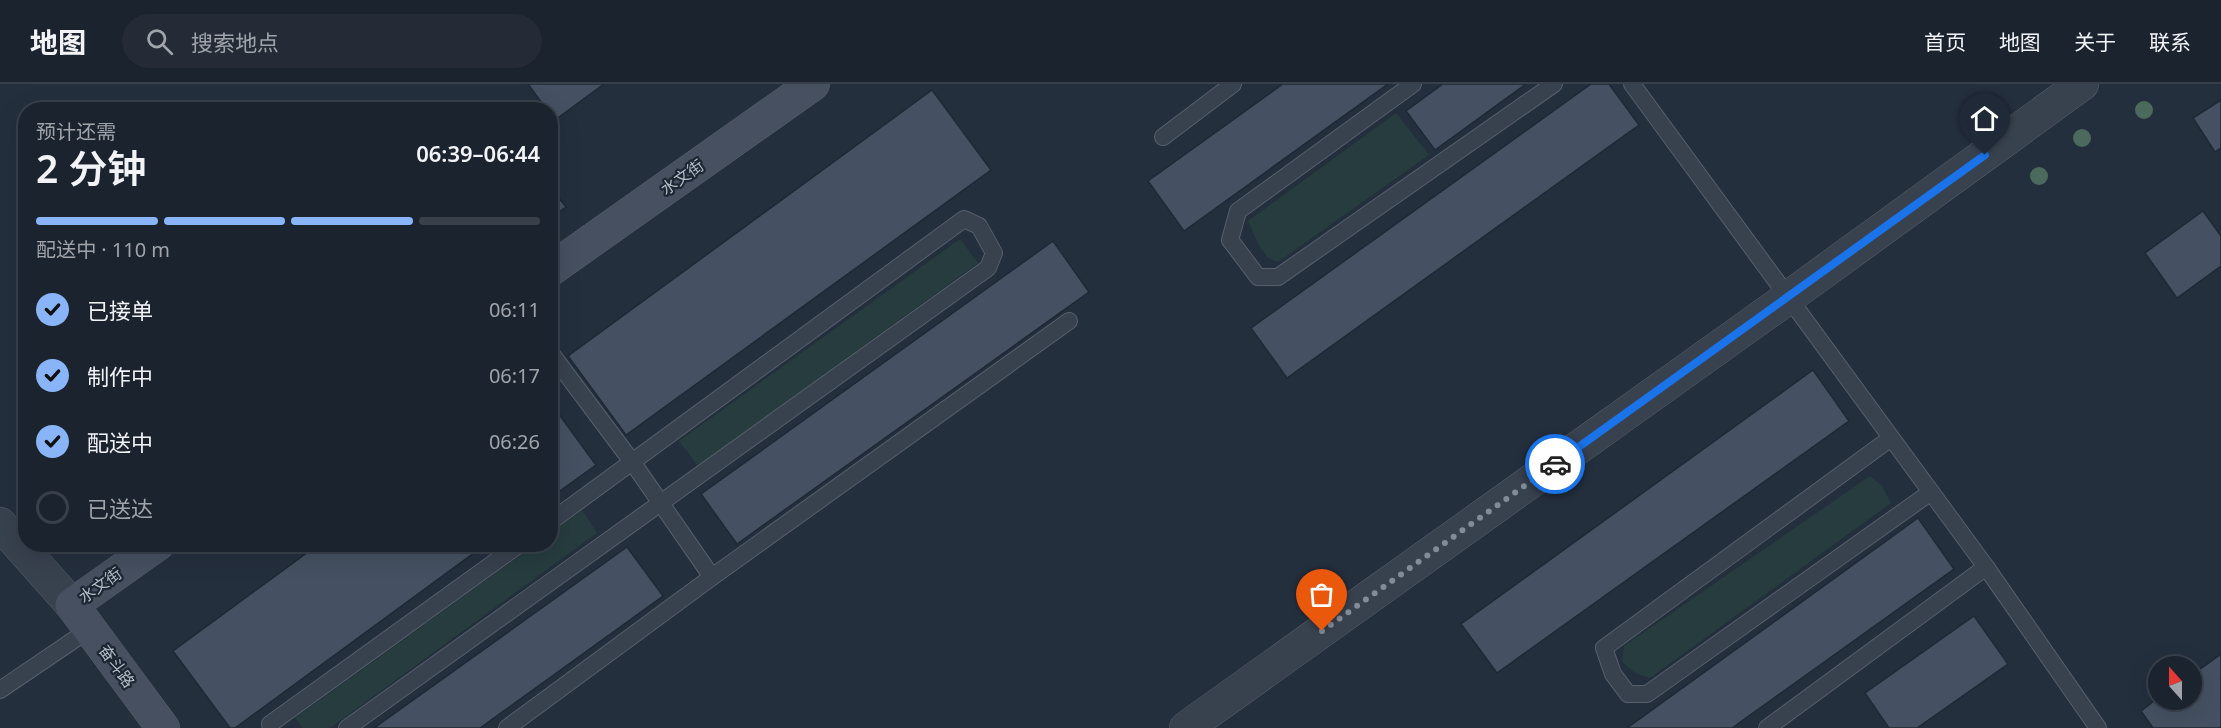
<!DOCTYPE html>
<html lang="zh">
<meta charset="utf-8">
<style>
:root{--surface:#1b232e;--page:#242b36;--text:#f1f3f6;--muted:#a0a4aa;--line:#39404a;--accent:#8ab4f8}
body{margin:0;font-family:"Noto Sans","Noto Sans SC",sans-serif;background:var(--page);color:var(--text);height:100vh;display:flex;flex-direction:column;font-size:22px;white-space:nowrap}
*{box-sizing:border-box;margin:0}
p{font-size:20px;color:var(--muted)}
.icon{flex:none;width:33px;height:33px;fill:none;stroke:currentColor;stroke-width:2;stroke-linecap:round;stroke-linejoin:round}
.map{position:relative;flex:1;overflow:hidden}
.sheet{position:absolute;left:18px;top:18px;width:540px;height:450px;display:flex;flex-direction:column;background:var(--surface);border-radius:24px;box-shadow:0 6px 24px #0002,0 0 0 2px var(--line)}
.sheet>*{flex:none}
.needle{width:39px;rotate:339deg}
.controls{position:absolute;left:2148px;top:572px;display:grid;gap:12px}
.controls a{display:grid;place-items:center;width:54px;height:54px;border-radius:50%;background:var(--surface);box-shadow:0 6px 24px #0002,0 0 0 2px var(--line);font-size:30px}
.pin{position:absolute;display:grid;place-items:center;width:51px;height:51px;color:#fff;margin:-62px -26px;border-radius:50% 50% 50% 0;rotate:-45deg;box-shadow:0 0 6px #0007}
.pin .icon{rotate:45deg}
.courier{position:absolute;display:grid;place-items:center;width:60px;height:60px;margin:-30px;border:4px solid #1a73e8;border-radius:50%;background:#fff;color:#222;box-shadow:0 2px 8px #0007}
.headline em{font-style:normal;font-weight:600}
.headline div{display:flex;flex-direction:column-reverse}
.headline{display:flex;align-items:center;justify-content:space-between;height:102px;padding:0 18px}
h1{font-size:39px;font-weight:600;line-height:45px}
.bar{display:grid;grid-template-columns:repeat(4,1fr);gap:9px 6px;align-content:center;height:72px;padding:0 18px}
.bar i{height:8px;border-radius:4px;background:var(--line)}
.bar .on{background:var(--accent)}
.bar p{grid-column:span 4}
ol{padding:0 18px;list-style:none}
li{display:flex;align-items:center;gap:18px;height:66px}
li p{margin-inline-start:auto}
li .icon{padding:6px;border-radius:50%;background:var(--accent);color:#111;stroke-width:4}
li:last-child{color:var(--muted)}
li i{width:33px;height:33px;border:3px solid var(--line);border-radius:50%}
header{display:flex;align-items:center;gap:36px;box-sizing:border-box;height:84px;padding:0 30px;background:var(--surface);border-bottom:2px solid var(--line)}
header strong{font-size:28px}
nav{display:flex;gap:33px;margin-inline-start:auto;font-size:21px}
.search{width:420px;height:54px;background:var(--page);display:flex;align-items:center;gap:15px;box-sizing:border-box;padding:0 21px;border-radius:33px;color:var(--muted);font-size:22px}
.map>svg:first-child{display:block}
.green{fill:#263c3f}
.building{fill:#455162;stroke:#1f2835;stroke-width:1.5}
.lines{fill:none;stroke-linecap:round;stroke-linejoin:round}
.lane-casing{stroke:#565f6c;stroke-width:18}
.street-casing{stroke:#565f6c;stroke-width:34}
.secondary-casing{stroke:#565f6c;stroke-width:34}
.lane{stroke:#38414e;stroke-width:16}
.street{stroke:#38414e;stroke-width:33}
.secondary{stroke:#465061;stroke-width:33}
.tree{fill:#4b6a5d}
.done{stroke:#828b98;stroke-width:6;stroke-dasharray:0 10.8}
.route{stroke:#1a73e8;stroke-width:8}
.labels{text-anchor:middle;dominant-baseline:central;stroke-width:4.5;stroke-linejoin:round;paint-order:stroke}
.street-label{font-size:16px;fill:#b4bcc9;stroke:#1d2633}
</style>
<header>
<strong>地图</strong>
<div class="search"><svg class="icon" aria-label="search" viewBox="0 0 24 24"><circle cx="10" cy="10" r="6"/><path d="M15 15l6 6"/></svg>搜索地点</div>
<nav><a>首页</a><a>地图</a><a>关于</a><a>联系</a></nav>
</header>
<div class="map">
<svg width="2221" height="644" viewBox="0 0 2221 644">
<rect width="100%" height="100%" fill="#242f3e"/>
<g class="green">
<path d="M1396 29 1429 71 1278 178 1268 174 1259 162 1248 137Z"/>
<path d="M960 155 978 179 698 382 679 357Z"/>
<path d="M1870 392 1882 402 1891 419 1650 594 1635 589 1622 578 1624 562Z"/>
<path d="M582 426 597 449 330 644H303L295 634 535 461 550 460 551 449Z"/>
</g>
<g class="building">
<path d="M528 0H604L555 36 550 31V26H547Z"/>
<path d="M1283 0H1388L1184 147 1148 97Z"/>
<path d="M1443 0H1526L1435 66 1406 27Z"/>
<path d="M1591 0H1609L1639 41 1287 294 1251 244Z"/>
<path d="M932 6 991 86 626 351 568 272Z"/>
<path d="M2221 16V64L2215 68 2193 34Z"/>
<path d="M550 103 566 123 550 134Z"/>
<path d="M2203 127 2221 152V182L2177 214 2145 169Z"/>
<path d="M1053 157 1089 208 737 460 701 410Z"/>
<path d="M1813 286 1849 337 1497 589 1461 540Z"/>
<path d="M550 318 596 381 550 414Z"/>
<path d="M1918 434 1954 485 1732 644H1627Z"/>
<path d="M319 460H486L235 644H230L173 567Z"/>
<path d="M627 463 663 512 480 644H374Z"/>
<path d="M1974 532 2008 580 1917 644H1889L1865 609Z"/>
<path d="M2221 570V644H2153L2141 627 2158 614 2192 615V591Z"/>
</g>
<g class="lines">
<g class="lane-casing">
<g id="lane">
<path d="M1413 0 1238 127 1230 156 1258 193H1278L1554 0"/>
<path d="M1632 0 1986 483 2098 644"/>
<path d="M1163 53 1233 0"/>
<path d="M550 268 633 379 712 493"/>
<path d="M1891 354 1604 564 1613 590 1628 610H1647L1931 408"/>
<path d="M0 606 90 545"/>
<path d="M271 644 270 640 520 460"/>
<path d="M347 644 988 184 994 169 979 142 964 135 550 438"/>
<path d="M507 644 712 493 1069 237"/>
<path d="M1767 644 1986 483"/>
</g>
</g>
<g class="street-casing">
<g id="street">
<path d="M0 440 72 521"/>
<path d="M1186 644 1789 213 2082 0"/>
</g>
</g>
<g class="secondary-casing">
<g id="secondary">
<path d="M550 186 813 0"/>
<path d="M158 460 72 521 163 644"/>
</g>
</g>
<use href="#lane" class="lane"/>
<use href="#street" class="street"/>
<use href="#secondary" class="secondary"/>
</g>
<g class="tree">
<circle cx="2144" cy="26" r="9"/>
<circle cx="2082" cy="54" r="9"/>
<circle cx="2039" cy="92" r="9"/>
</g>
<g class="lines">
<path class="done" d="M1322 547 1555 380"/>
<path class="route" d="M1555 380 1985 71"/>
</g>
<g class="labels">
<g class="street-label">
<text transform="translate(682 93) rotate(-35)">水文街</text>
<text transform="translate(100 501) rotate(-35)">水文街</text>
<text transform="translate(117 582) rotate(54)">奋斗路</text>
</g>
</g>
</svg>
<div class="controls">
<a><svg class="needle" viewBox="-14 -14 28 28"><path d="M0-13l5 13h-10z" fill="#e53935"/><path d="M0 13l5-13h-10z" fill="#a0a4aa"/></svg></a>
</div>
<div class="pin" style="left:1322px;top:547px;background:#ea580c"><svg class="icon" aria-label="bag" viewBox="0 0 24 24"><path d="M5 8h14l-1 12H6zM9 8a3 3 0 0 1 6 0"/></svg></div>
<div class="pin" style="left:1985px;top:71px;background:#1f2937"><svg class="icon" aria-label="home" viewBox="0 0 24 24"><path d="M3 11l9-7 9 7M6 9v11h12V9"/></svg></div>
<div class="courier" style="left:1555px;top:380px"><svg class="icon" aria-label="car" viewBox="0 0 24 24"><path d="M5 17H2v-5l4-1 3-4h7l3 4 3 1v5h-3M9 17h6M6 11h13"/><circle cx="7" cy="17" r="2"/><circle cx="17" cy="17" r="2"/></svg></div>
<section class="sheet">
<div class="headline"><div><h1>2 分钟</h1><p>预计还需</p></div><em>06:39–06:44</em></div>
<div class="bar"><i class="on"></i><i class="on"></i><i class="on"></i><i></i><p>配送中 · 110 m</p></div>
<ol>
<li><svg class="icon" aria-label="check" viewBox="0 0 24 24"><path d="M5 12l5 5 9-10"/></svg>已接单<p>06:11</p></li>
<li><svg class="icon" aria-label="check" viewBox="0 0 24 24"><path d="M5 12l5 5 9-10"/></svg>制作中<p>06:17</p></li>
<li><svg class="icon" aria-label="check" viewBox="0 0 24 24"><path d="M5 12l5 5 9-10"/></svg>配送中<p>06:26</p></li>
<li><i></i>已送达</li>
</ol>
</section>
</div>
